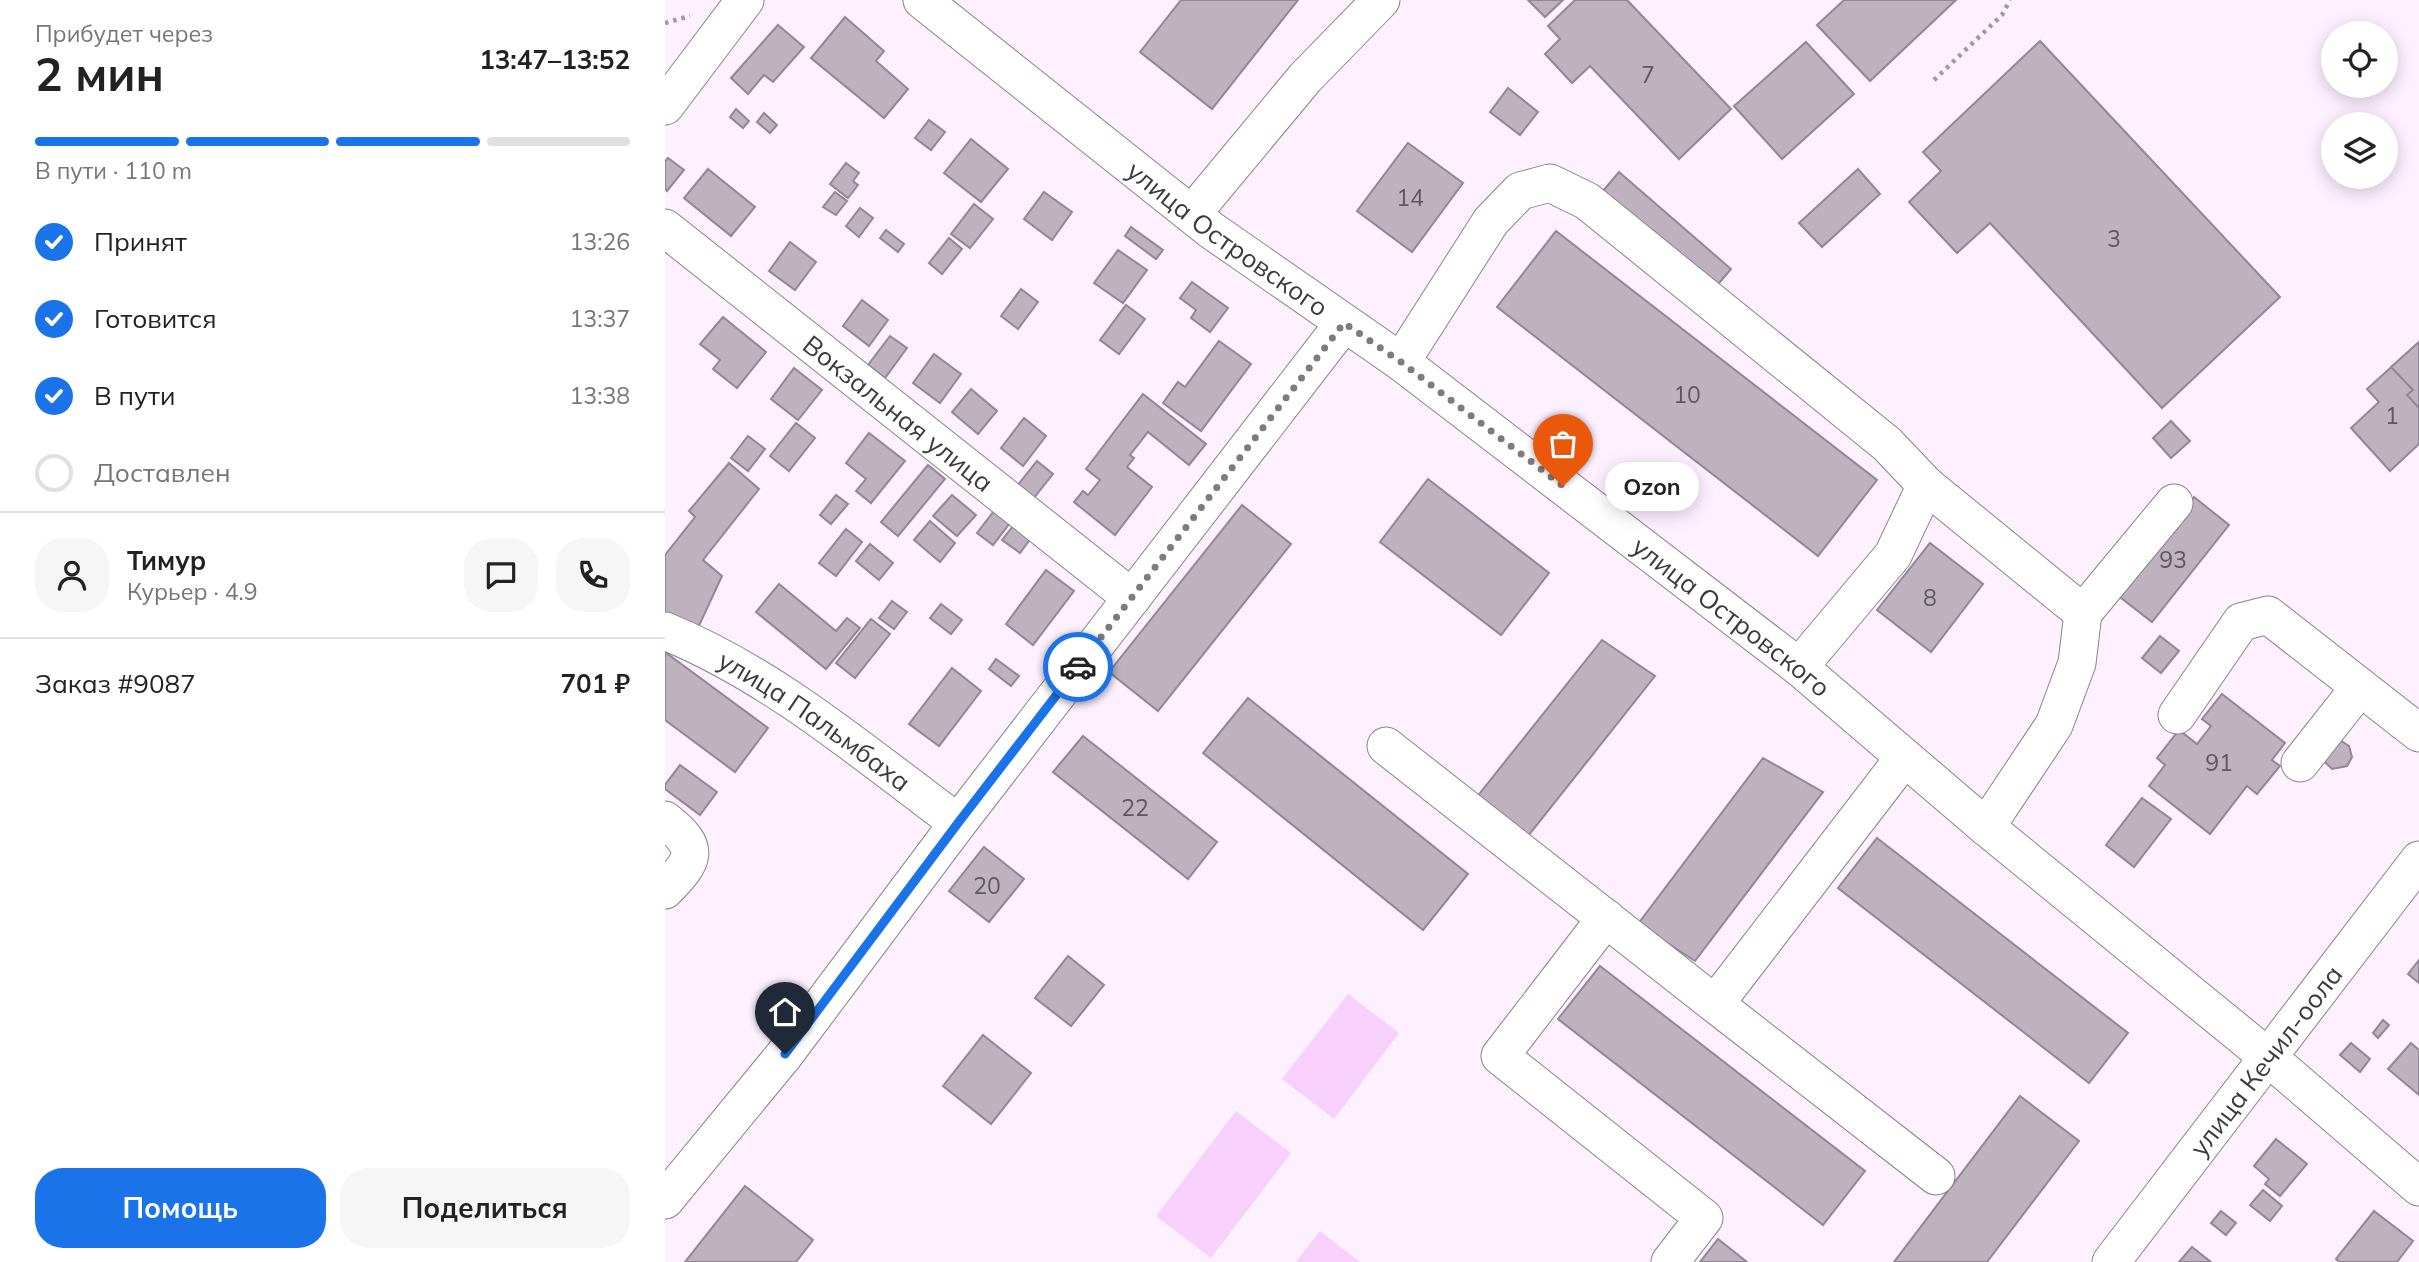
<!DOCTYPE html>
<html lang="ru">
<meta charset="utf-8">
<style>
:root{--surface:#fff;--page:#f6f6f6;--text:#222;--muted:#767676;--line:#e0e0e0;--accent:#1a73e8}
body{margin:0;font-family:Mulish,sans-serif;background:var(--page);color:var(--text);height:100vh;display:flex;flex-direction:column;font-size:26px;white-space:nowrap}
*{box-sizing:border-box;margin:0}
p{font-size:23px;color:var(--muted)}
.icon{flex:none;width:38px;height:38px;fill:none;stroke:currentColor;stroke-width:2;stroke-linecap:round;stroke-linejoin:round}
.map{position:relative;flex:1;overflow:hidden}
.details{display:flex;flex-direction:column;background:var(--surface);width:665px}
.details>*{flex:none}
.fabs{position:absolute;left:1656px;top:21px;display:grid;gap:14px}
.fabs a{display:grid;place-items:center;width:77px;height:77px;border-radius:50%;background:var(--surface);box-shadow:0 4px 18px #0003;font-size:35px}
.pin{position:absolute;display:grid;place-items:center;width:60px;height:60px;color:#fff;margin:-72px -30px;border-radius:50% 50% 50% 0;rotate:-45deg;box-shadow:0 0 7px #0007}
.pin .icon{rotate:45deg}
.courier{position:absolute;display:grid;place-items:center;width:70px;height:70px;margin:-35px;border:5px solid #1a73e8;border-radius:50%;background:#fff;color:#222;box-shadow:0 2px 9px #0007}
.bubble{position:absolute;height:49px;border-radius:24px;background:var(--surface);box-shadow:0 4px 18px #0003;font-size:23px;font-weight:700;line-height:49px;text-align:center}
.headline em{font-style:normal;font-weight:700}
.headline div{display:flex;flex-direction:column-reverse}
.headline{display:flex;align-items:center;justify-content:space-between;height:119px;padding:0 35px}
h1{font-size:46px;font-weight:700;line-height:52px}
.bar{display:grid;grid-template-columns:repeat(4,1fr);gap:10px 7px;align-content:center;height:84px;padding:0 35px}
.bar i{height:9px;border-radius:5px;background:var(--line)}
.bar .active{background:var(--accent)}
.bar p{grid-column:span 4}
.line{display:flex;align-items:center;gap:18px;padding:0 35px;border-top:2px solid var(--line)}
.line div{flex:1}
.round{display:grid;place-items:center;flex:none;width:74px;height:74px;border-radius:28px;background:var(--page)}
ol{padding:0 35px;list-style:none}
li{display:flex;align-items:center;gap:21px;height:77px}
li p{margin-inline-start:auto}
li .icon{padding:7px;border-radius:50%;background:var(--accent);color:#fff;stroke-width:4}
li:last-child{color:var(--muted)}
li i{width:38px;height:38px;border:4px solid var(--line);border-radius:50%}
.primary-button{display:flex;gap:14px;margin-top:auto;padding:14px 35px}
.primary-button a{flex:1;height:80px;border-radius:28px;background:var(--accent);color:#fff;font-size:28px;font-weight:700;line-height:80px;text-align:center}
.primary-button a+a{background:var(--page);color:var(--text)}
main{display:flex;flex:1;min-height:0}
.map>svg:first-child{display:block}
.green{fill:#f7d0fc}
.building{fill:#beb2bf;stroke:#928794;stroke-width:2}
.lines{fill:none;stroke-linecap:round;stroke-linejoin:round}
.minor-casing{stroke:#8c818e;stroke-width:39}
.path{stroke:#a198a2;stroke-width:4.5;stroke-dasharray:3.5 5;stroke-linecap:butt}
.minor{stroke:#fff;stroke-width:37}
.done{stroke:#817982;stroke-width:7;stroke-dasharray:0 12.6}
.route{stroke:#1a73e8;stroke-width:9}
.labels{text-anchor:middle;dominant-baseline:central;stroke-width:6;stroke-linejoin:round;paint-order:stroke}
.number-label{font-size:23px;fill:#5e575e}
.street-label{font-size:26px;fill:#3e393e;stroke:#fdf0ff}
</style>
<main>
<section class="details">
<div class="headline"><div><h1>2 мин</h1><p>Прибудет через</p></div><em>13:47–13:52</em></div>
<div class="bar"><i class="active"></i><i class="active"></i><i class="active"></i><i></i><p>В пути · 110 m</p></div>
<ol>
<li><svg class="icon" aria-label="check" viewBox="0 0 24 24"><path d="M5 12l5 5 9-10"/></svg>Принят<p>13:26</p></li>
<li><svg class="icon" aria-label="check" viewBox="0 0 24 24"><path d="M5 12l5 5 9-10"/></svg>Готовится<p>13:37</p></li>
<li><svg class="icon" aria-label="check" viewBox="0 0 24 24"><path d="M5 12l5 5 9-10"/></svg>В пути<p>13:38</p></li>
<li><i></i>Доставлен</li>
</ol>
<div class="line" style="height:126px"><a class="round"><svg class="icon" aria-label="person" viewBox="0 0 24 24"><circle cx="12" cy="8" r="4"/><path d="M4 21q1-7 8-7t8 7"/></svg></a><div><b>Тимур</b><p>Курьер · 4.9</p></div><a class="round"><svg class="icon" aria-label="chat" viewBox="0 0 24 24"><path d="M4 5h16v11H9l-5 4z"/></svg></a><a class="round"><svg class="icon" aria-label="phone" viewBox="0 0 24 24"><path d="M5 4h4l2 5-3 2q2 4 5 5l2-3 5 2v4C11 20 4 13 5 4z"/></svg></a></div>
<div class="line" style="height:91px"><div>Заказ #9087</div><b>701 ₽</b></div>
<div class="primary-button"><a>Помощь</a><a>Поделиться</a></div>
</section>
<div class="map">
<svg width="1754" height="1262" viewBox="0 0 1754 1262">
<rect width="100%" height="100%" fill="#fdf0ff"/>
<g class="green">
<path d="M683 994 734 1033 669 1119 617 1079Z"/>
<path d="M571 1111 626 1153 546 1258 491 1216Z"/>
<path d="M655 1231 695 1262H631Z"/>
</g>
<g class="building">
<path d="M516 0H633L547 109 475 52Z"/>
<path d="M863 0H898L880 17Z"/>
<path d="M910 0H962L1066 109 1014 159 925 66 907 83 880 54 895 39 883 26Z"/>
<path d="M1179 0H1291L1205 81 1152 25Z"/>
<path d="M180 17 219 51 211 61 243 89 219 118 146 58Z"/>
<path d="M113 25 139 47 108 82 99 75 83 94 66 78Z"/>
<path d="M1375 41 1615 297 1497 408 1325 223 1292 253 1244 202 1276 171 1258 152Z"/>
<path d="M1141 42 1189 94 1117 159 1069 106Z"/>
<path d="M843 88 873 112 855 135 825 112Z"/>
<path d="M71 109 84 121 78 128 65 117Z"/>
<path d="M99 113 112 125 105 133 92 122Z"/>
<path d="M264 120 280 132 266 150 250 138Z"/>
<path d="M306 139 343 169 316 202 279 173Z"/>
<path d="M743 143 798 183 747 252 692 211Z"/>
<path d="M3 158 19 170 2 191 0 189V162Z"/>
<path d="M181 163 194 173 188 181 193 185 183 198 165 184Z"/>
<path d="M43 169 90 207 66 236 19 198Z"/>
<path d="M1193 169 1215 194 1157 247 1134 223Z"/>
<path d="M954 172 1066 269 1050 288 938 191Z"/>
<path d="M170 192 182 201 171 215 158 207Z"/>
<path d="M379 192 407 212 387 240 359 219Z"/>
<path d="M309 204 328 219 305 248 286 234Z"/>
<path d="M195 208 208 218 194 237 181 226Z"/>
<path d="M466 227 498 250 491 259 460 236Z"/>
<path d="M221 230 239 244 233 252 215 238Z"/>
<path d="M891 231 1212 480 1153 556 832 307Z"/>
<path d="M284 238 297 249 277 274 264 263Z"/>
<path d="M125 242 151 262 130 290 104 271Z"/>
<path d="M453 250 482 270 458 303 429 283Z"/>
<path d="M527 282 563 308 545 332 526 318 531 310 515 298Z"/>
<path d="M356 289 373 302 353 329 336 316Z"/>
<path d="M197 300 223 320 204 346 178 326Z"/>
<path d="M461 305 480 319 454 354 435 340Z"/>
<path d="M58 317 101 352 72 388 48 369 55 360 35 344Z"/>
<path d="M225 336 242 348 220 378 203 365Z"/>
<path d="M554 341 586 364 536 431 498 403 513 382 520 387Z"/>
<path d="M1754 342V444L1725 471 1686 428 1714 402 1702 389Z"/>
<path d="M1754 342V408L1742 395 1748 390 1726 367Z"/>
<path d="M269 354 296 374 275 403 248 383Z"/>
<path d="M129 368 157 390 133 420 106 399Z"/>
<path d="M306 389 332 411 313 434 287 412Z"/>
<path d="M478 394 541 444 524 465 483 432 465 455 469 458 462 467 487 487 450 535 409 502 418 491 423 495 435 480 421 469Z"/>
<path d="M359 418 381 436 358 466 336 448Z"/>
<path d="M1506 421 1525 441 1506 458 1488 438Z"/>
<path d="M131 423 150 438 124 471 105 456Z"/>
<path d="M204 433 240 461 206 503 191 491 201 479 181 463Z"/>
<path d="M83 436 100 449 83 471 66 458Z"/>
<path d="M372 461 388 474 368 499 352 486Z"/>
<path d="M64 463 94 489 38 560 57 576 32 630 0 616V555L30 517 24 511Z"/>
<path d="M263 465 280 479 233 536 216 522Z"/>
<path d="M763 479 884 573 836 635 715 542Z"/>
<path d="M171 495 183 504 166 524 155 515Z"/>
<path d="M287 495 311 515 292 536 268 516Z"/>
<path d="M1529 497 1564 525 1487 622 1451 594Z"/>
<path d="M577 505 626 544 493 711 444 672Z"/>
<path d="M329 511 345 523 328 545 312 533Z"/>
<path d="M265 521 290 543 275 562 249 540Z"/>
<path d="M349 525 366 538 355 553 337 540Z"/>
<path d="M181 529 197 542 171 576 154 563Z"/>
<path d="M1265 543 1318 584 1266 652 1212 610Z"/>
<path d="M205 544 228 563 214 580 191 561Z"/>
<path d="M381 570 409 591 368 645 341 624Z"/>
<path d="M114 584 171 631 182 618 195 628 161 669 91 612Z"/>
<path d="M227 601 242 612 229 629 214 618Z"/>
<path d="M276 604 297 620 286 634 265 618Z"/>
<path d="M206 619 225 634 190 678 171 663Z"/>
<path d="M1495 636 1514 651 1496 673 1477 658Z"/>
<path d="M937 640 990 676 856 845 807 803Z"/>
<path d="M0 652 103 728 70 772 0 720Z"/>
<path d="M331 659 354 676 346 686 324 669Z"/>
<path d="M287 668 316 691 274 746 244 724Z"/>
<path d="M1557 694 1620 743 1607 760 1615 766 1592 794 1582 786 1545 834 1484 786 1500 765 1492 758 1514 730 1532 744 1546 726 1537 719Z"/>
<path d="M583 698 803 874 758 930 538 753Z"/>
<path d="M418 736 552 842 523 879 388 772Z"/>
<path d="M1675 740 1684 746 1687 757 1682 766 1667 769 1657 759Z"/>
<path d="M1098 758 1158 792 1030 961 973 924Z"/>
<path d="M15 765 52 792 35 815 0 789V785Z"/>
<path d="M1477 798 1506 819 1469 867 1441 845Z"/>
<path d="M1212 838 1463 1033 1424 1083 1173 888Z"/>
<path d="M319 847 359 879 324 922 284 891Z"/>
<path d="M403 956 439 985 406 1026 370 998Z"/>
<path d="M1754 960V983L1743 974Z"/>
<path d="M935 966 1200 1171 1158 1225 893 1019Z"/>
<path d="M1718 1020 1724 1025 1713 1038 1708 1033Z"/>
<path d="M318 1035 366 1073 326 1124 278 1086Z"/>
<path d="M1686 1043 1705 1059 1695 1072 1675 1055Z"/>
<path d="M1746 1043 1754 1050V1095L1723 1069Z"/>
<path d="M1355 1096 1414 1141 1322 1262H1229Z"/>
<path d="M1611 1139 1642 1164 1615 1196 1600 1184 1604 1179 1589 1166Z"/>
<path d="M80 1186 148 1240 131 1262H20Z"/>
<path d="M1598 1190 1617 1206 1605 1221 1585 1205Z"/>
<path d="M1556 1211 1571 1223 1561 1235 1546 1223Z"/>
<path d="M1709 1211 1748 1241 1732 1262H1674L1671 1259Z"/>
<path d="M1053 1239 1082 1262H1035Z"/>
<path d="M1527 1247 1546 1262H1514Z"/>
</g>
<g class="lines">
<g class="minor-casing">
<g id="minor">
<path id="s1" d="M257 0 546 230 736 362 1134 667 1321 827 1604 1058 1754 1187"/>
<path d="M0 106 80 0"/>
<path d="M527 214 640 78 716 0"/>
<path id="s2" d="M0 228 467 598"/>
<path d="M736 362 826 221 855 191 885 183 922 201 1222 444 1261 485 1228 555 1134 667"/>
<path d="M1261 485 1418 613"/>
<path id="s3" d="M0 631C108 675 200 754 293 823"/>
<path d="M1512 715 1576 622 1603 615 1754 733"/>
<path d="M721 746 1050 1004"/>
<path d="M1239 758 1050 1004 1271 1176"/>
<path d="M1635 763 1695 687"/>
<path d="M0 820C37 849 29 860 0 890"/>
<path d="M1321 827 1389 725 1412 663 1418 613 1509 503"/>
<path d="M941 918 835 1056 1039 1218 1005 1262"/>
<path d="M0 1200 120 1054 293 823 679 323"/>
<path id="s4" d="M1446 1262 1754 860"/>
</g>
</g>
<g class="path">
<path d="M0 23 25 16"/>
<path d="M1269 80 1337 15 1345 0"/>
</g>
<use href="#minor" class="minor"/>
</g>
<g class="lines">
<path class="done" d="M413 667 679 323 736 362 898 486"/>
<path class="route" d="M120 1054 293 823 413 667"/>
</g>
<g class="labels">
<g class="number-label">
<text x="983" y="74">7</text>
<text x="745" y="197">14</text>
<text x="1449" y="238">3</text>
<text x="1022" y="394">10</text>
<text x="1727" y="415">1</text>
<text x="1508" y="559">93</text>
<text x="1265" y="597">8</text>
<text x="1554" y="762">91</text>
<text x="470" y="807">22</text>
<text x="322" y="885">20</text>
</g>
<g class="street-label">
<text stroke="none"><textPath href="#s1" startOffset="388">улица Островского</textPath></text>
<text stroke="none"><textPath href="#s2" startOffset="298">Вокзальная улица</textPath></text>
<text stroke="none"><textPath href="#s1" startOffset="1018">улица Островского</textPath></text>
<text stroke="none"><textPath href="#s3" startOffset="175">улица Пальмбаха</textPath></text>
<text stroke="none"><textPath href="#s4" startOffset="254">улица Кечил-оола</textPath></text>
</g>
</g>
</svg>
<div class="fabs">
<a><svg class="icon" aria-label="locate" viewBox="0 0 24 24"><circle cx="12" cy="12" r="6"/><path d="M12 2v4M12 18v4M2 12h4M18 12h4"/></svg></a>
<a><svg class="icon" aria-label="layers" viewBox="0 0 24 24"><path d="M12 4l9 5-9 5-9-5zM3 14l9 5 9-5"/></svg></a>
</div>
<div class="pin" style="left:898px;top:486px;background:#ea580c"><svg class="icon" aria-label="bag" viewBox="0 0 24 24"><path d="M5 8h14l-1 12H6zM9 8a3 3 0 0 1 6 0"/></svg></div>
<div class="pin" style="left:120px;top:1054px;background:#1f2937"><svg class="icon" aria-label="home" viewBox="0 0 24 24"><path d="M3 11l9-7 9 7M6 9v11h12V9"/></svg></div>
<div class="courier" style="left:413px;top:667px"><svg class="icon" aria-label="car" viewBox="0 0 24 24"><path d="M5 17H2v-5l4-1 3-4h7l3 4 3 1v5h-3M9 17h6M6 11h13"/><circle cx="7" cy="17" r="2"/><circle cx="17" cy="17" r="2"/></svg></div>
<div class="bubble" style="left:940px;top:462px;width:94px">Ozon</div>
</div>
</main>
